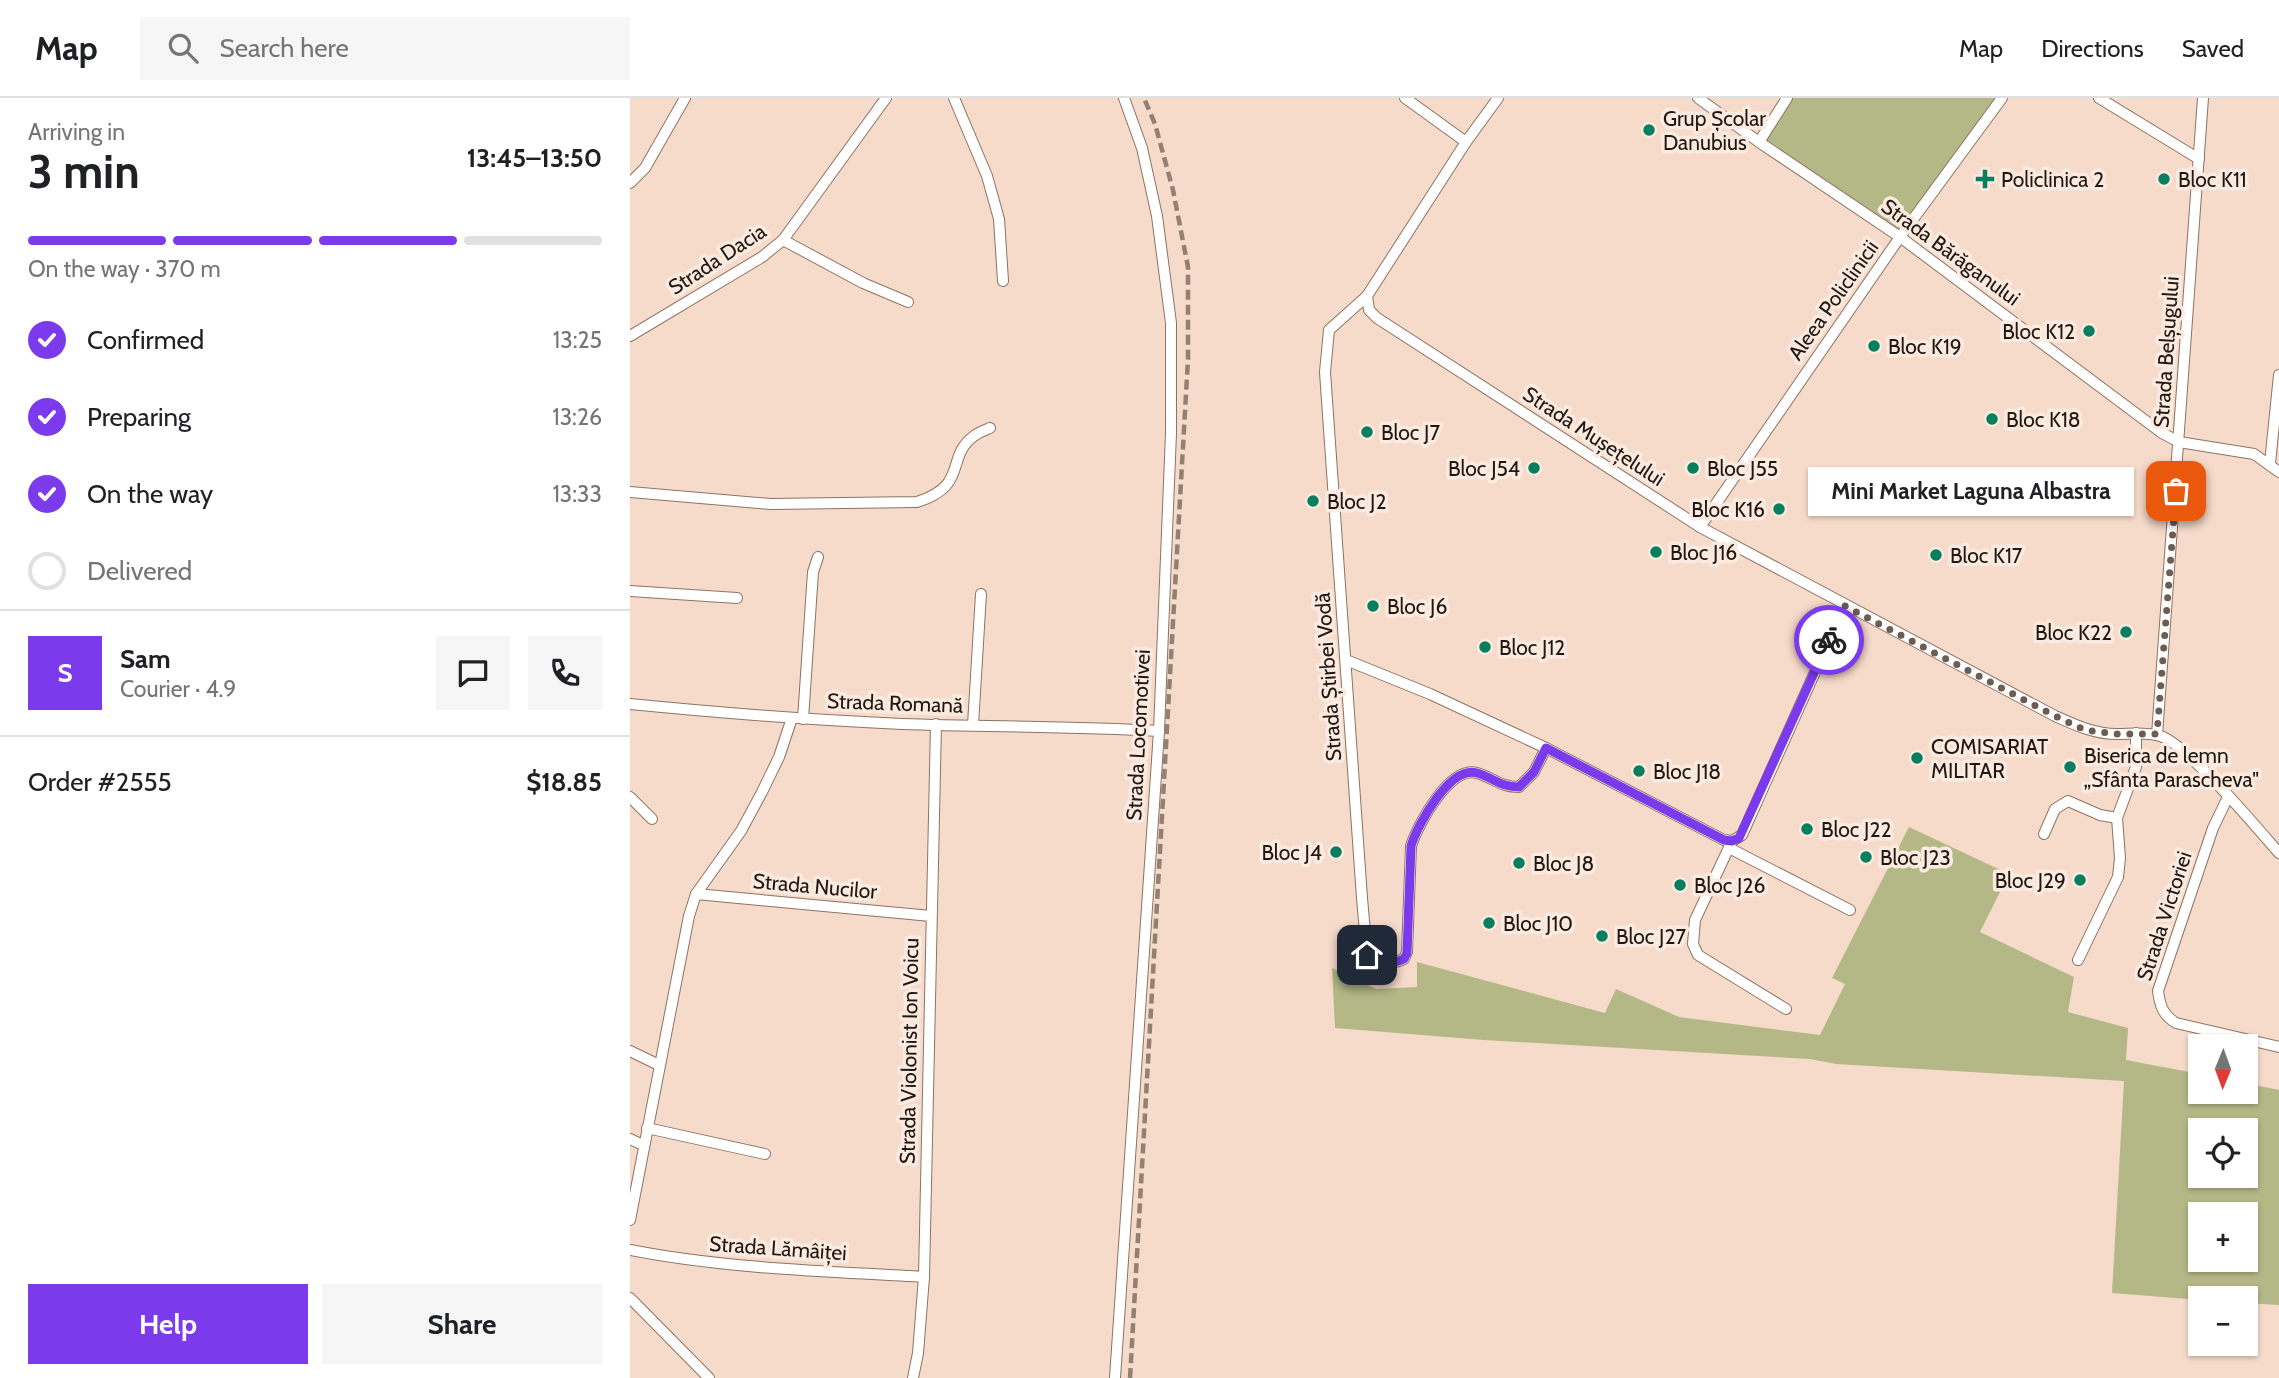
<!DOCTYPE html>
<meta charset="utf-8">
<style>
:root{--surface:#fff;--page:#f6f6f6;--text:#202124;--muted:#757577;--line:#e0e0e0;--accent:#7c3aed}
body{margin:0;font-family:Cabin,sans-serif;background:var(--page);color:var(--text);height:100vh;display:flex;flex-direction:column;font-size:26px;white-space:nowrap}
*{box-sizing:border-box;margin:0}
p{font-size:23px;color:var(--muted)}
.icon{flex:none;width:38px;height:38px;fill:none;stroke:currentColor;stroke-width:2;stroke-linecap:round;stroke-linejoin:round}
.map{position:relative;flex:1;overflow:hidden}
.panel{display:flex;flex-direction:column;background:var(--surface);width:630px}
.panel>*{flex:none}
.needle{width:46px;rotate:181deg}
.controls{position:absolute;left:1558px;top:936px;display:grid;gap:14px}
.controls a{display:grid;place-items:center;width:70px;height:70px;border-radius:0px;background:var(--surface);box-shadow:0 2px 5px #0004;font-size:35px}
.pin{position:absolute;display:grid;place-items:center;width:60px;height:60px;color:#fff;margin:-30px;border-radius:14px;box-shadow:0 4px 10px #0006}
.courier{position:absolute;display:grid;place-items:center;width:70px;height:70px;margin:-35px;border:5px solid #7c3aed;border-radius:50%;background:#fff;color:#222;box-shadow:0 2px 9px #0007}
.bubble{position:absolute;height:49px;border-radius:0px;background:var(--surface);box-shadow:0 2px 5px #0004;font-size:23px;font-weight:700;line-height:49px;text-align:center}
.headline em{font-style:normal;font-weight:700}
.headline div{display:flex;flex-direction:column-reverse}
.headline{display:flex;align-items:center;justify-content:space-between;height:119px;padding:0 28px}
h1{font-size:46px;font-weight:700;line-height:52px}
.bar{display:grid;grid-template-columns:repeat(4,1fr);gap:10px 7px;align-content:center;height:84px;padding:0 28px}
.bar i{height:9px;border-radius:5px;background:var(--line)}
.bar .selected{background:var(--accent)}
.bar p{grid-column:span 4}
.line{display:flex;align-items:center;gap:18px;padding:0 28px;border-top:2px solid var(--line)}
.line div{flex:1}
.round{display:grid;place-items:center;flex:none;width:74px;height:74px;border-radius:0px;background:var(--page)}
ol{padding:0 28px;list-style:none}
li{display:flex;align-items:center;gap:21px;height:77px}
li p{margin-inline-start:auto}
li .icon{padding:7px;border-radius:50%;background:var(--accent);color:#fff;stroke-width:4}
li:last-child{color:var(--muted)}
li i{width:38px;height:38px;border:4px solid var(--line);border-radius:50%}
.primary-button{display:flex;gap:14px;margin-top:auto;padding:14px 28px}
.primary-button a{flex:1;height:80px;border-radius:0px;background:var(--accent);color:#fff;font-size:28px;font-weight:700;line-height:80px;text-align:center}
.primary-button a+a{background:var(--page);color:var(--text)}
header{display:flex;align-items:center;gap:42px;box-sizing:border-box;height:98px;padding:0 35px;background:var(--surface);border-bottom:2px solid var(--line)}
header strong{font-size:33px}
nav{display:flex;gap:38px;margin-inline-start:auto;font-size:24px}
.search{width:490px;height:63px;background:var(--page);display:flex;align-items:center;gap:18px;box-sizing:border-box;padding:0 24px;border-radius:0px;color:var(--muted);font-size:26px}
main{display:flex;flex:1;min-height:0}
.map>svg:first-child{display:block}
.green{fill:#b4b887;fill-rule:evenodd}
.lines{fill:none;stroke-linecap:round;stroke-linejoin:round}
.street-casing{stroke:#8c7364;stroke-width:12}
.street{stroke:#fff;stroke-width:10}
.rail{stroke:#938074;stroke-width:4.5;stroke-dasharray:10 5;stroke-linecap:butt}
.done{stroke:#6c5c52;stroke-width:7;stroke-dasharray:0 12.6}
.route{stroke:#7c3aed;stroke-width:9}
.poi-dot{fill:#057f5e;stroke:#fbeae0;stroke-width:2.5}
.labels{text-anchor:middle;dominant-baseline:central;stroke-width:7;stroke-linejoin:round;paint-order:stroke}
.poi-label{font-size:21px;fill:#211812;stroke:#fbeae0;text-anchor:start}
.street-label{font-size:21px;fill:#211812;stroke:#fbeae0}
</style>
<header>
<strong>Map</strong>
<div class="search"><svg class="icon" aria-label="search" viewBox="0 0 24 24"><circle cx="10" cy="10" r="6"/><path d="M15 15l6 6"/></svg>Search here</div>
<nav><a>Map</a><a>Directions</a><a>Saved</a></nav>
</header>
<main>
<section class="panel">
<div class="headline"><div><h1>3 min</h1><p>Arriving in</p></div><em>13:45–13:50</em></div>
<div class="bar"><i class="selected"></i><i class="selected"></i><i class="selected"></i><i></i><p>On the way · 370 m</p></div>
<ol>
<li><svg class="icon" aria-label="check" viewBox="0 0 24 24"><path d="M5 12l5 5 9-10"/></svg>Confirmed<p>13:25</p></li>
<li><svg class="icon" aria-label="check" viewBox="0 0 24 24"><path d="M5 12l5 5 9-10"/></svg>Preparing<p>13:26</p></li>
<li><svg class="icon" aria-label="check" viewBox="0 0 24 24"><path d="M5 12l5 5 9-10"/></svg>On the way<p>13:33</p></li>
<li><i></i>Delivered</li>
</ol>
<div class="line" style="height:126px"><b class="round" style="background:var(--accent);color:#fff">S</b><div><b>Sam</b><p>Courier · 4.9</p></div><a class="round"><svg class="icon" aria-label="chat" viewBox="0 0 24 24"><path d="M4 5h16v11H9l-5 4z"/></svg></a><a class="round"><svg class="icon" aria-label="phone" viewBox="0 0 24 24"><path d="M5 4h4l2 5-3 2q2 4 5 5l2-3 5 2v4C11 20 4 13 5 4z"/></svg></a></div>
<div class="line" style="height:91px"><div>Order #2555</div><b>$18.85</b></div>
<div class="primary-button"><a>Help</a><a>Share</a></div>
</section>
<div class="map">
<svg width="1649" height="1280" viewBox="0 0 1649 1280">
<rect width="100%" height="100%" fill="#f7dbca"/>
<g class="green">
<path d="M1157 0H1372L1270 139 1129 44Z"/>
<path d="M1279 729 1379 776 1350 834 1444 879 1438 914 1498 930 1496 962 1570 976V994H1615V985L1649 992V1207L1615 1205V1200L1570 1202 1482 1195 1494 983 1206 966 1180 961 854 942 705 930 702 870 746 891 787 889V864L975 915 986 891 1049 919 1190 937 1215 886 1202 880ZM1615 1032V1078H1570V1032ZM1570 1116H1615V1162H1570Z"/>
</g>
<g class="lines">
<g class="street-casing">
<g id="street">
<path d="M324 0 357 78 369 121 373 183"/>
<path d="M775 0 836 44"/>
<path d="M868 0 836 44 737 198 699 232 695 274 732 800 737 857 739 863C751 866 763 866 774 861L777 854 781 748C788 726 820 667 847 675 864 680 870 689 889 689L904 674 916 650"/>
<path d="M1068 0 1129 44 1270 139 1532 335 1549 344 1624 356 1649 374"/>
<path d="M1469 0 1569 61"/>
<path d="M1129 44 1157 0"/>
<path d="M0 85 15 70 55 0"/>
<path d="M153 142 233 185 278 204"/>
<path d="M737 198 739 212 747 220 1070 429 1425 618C1445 627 1464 636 1487 636 1501 636 1516 634 1530 638 1556 645 1628 731 1649 755"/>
<path d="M0 238 132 159 153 142 256 0"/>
<path d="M1640 365 1649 277"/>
<path d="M0 394 141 406 287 404C339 388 315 359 344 338 349 334 355 332 360 330"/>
<path d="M1070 429 1270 139 1372 0"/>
<path d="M0 493 107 500"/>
<path d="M716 562 800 596 916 650 1094 742 1102 743"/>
<path d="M0 606C91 615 181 622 272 626 358 629 443 628 529 633"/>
<path d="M173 621 183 474 188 459"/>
<path d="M343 627 351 496"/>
<path d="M1527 637 1573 0"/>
<path d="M0 699 22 721"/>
<path d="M1598 699 1583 730 1528 893C1530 908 1533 917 1546 925L1649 949"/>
<path d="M1414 736 1425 711 1438 703 1470 717 1487 720"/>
<path d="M1102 743 1112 737 1215 507"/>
<path d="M1102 743 1065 822 1063 846 1068 857 1156 911"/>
<path d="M1099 750 1220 812"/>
<path d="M66 796 301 818"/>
<path d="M1448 862 1488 779 1490 760 1487 720 1506 669V635"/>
<path d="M0 953 29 967"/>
<path d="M17 1030 135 1056"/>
<path d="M0 1041 13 1047"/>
<path d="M0 1122 59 818 66 796 111 733 132 694 149 659 162 620"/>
<path d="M0 1152C97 1171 196 1173 294 1179"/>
<path d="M0 1200 79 1280"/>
<path d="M283 1280 288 1255 294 1179 306 626"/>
<path d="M485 1280 529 633 541 335V225L527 118 512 50 494 0"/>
</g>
</g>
<use href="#street" class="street"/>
<path class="rail" d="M500 1280 558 261V169L543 92 525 26 514 0"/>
</g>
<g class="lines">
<path class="done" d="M1199 542 1215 508 1425 618 1455 632 1485 636H1527L1546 393"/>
<path class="route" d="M737 857 740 863C751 866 763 866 774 861L777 855 781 748C788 726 820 667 847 675 864 680 870 689 889 689L904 674 916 650 1094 742 1102 743 1109 740 1199 542"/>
</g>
<g class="poi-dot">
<circle cx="1019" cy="32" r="7"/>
<path d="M1351.5 70.5h7v7h7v7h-7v7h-7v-7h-7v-7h7z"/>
<circle cx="1534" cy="81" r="7"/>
<circle cx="1459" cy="233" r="7"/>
<circle cx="1244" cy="248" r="7"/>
<circle cx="1362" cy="321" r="7"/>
<circle cx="737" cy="334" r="7"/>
<circle cx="904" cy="370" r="7"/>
<circle cx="1063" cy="370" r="7"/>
<circle cx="683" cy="403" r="7"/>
<circle cx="1149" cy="411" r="7"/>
<circle cx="1026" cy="454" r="7"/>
<circle cx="1306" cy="457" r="7"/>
<circle cx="743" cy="508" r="7"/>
<circle cx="1496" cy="534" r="7"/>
<circle cx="855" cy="549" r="7"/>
<circle cx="1287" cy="660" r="7"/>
<circle cx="1440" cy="669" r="7"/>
<circle cx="1009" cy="673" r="7"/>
<circle cx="1177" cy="731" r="7"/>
<circle cx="706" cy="754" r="7"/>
<circle cx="1236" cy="759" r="7"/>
<circle cx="889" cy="765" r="7"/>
<circle cx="1450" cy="782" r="7"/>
<circle cx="1050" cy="787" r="7"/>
<circle cx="859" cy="825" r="7"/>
<circle cx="972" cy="838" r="7"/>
</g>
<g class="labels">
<g class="poi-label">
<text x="1033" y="20">Grup Școlar<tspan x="1033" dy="24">Danubius</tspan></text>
<text x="1371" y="81">Policlinica 2</text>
<text x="1548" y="81">Bloc K11</text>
<text x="1445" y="233" text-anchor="end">Bloc K12</text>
<text x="1258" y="248">Bloc K19</text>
<text x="1376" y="321">Bloc K18</text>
<text x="751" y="334">Bloc J7</text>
<text x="890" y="370" text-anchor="end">Bloc J54</text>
<text x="1077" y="370">Bloc J55</text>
<text x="697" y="403">Bloc J2</text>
<text x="1135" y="411" text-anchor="end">Bloc K16</text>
<text x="1040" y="454">Bloc J16</text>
<text x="1320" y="457">Bloc K17</text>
<text x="757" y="508">Bloc J6</text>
<text x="1482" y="534" text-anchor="end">Bloc K22</text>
<text x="869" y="549">Bloc J12</text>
<text x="1301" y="648">COMISARIAT<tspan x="1301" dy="24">MILITAR</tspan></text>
<text x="1454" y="657">Biserica de lemn<tspan x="1454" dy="24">„Sfânta Parascheva"</tspan></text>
<text x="1023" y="673">Bloc J18</text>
<text x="1191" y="731">Bloc J22</text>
<text x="692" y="754" text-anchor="end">Bloc J4</text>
<text x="1250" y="759">Bloc J23</text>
<text x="903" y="765">Bloc J8</text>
<text x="1436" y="782" text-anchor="end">Bloc J29</text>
<text x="1064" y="787">Bloc J26</text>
<text x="873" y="825">Bloc J10</text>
<text x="986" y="838">Bloc J27</text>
</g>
<g class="street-label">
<text transform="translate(1321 154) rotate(36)">Strada Bărăganului</text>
<text transform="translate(87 161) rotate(-33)">Strada Dacia</text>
<text transform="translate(1203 202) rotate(-55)">Aleea Policlinicii</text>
<text transform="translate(1536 254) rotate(-86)">Strada Belșugului</text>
<text transform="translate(964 338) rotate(33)">Strada Mușețelului</text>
<text transform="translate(698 579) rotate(-94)">Strada Știrbei Vodă</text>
<text transform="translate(265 605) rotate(2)">Strada Romană</text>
<text transform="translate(508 637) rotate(-87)">Strada Locomotivei</text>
<text transform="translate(185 788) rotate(5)">Strada Nucilor</text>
<text transform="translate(1534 818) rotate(-72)">Strada Victoriei</text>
<text transform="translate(279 953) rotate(-89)">Strada Violonist Ion Voicu</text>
<text transform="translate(148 1150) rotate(4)">Strada Lămâiței</text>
</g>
</g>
</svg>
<div class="controls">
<a><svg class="needle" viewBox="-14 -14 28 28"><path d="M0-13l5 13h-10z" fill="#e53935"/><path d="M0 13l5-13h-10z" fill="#757577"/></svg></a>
<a><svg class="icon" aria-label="locate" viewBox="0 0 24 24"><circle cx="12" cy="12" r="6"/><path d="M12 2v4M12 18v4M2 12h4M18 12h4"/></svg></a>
<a>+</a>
<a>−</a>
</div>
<div class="pin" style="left:1546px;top:393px;background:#ea580c"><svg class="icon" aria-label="bag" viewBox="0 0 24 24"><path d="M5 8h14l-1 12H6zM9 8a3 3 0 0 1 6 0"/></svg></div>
<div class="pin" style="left:737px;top:857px;background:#1f2937"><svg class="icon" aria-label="home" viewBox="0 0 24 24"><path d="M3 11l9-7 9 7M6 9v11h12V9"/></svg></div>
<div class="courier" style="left:1199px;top:542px"><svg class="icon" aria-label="bike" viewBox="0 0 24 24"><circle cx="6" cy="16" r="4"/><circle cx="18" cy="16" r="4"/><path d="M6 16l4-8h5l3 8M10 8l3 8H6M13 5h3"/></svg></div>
<div class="bubble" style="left:1178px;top:369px;width:326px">Mini Market Laguna Albastra</div>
</div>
</main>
